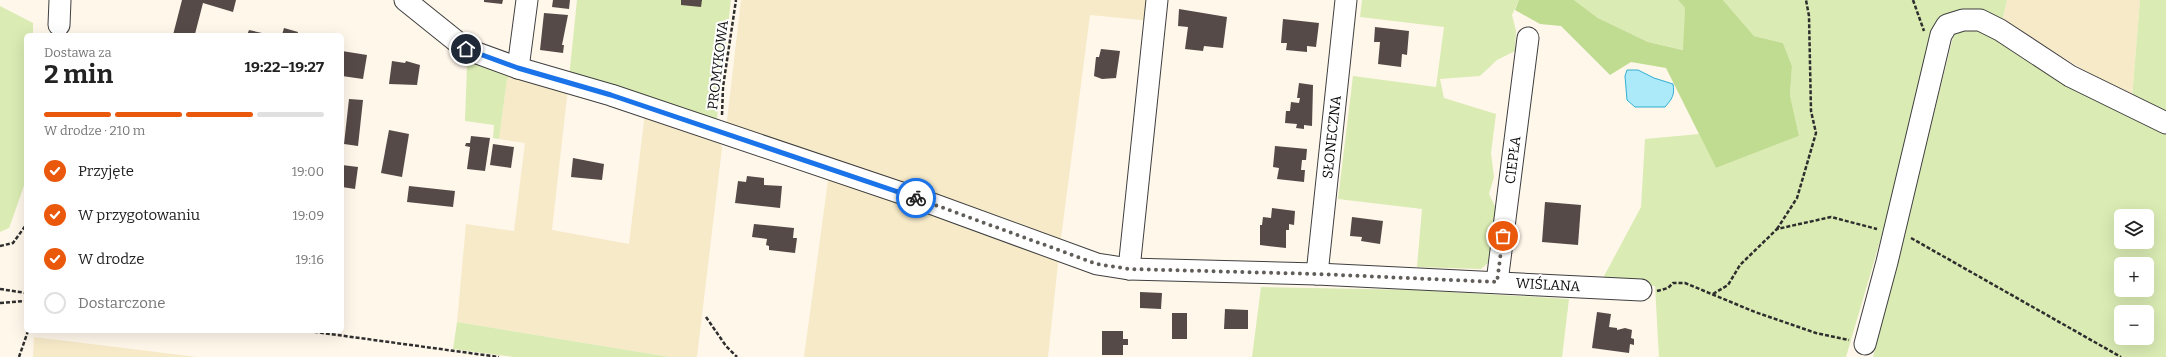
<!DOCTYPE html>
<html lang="pl">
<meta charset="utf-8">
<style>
:root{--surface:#fff;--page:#f2f2f2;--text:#222;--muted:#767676;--line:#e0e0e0;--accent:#ea580c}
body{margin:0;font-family:Bitter,serif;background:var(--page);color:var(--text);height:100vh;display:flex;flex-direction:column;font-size:15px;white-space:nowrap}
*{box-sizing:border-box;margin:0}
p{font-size:13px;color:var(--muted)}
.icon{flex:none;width:22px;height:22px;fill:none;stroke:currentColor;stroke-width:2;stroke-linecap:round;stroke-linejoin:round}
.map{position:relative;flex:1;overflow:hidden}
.details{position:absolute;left:24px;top:33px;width:320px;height:300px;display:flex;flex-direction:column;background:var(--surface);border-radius:6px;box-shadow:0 4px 16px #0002}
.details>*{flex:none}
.buttons{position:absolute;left:2114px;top:209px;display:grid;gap:8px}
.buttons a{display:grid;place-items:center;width:40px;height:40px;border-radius:6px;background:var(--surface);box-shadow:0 4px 16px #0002;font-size:20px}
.pin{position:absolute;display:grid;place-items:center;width:34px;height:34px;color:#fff;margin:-17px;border:2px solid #fff;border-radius:50%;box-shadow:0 1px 4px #0007}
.courier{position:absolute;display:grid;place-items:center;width:40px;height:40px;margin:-20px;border:3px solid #1a73e8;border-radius:50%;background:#fff;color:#222;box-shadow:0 1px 5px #0007}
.overview em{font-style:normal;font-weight:700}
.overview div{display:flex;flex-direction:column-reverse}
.overview{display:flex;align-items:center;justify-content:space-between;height:68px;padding:0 20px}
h1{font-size:26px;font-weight:700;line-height:30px}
.bar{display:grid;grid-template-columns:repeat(4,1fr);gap:6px 4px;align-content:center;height:48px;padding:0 20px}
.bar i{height:5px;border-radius:3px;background:var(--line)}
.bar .current{background:var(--accent)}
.bar p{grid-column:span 4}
ol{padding:0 20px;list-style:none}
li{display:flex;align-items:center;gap:12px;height:44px}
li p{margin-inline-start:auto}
li .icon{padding:4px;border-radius:50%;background:var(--accent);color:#fff;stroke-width:4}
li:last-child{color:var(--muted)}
li i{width:22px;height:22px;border:2px solid var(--line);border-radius:50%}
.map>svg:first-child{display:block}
.farmland{fill:#f6eac9}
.green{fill:#daebb3;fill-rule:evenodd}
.forest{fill:#c0dc91}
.water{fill:#adeaf9;stroke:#30afd3}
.building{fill:#554a48}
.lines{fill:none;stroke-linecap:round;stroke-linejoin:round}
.minor-casing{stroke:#3f3f3f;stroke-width:23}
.path{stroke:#2e2e2e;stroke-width:2.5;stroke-dasharray:4 2;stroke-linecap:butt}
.minor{stroke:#fff;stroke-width:21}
.done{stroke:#615e5a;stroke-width:4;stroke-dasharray:0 7.2}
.route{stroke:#1a73e8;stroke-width:5}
.labels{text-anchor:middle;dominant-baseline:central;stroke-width:4;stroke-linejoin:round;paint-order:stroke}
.street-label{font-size:14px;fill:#0c0c0c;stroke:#fff}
</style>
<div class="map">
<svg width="2166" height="357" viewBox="0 0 2166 357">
<rect width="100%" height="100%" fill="#fff7ea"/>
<g class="farmland">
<path d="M741 0H1155L1152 21 1090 15 1060 246 726 129Z"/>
<path d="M2007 0H2140L2132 98 2002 22Z"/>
<path d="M515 73 568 88 552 230 629 244 645 113 719 140 722 148 697 357H670L457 322 466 224 514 231 525 143 499 139 507 79Z"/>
<path d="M829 173 1059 254 1048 357H804Z"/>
<path d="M34 337 197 357H33Z"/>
</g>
<g class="green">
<path d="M577 0H731L716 127 569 78Z"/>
<path d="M1362 0H1519L1512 15 1516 31 1515 51 1497 60 1480 76 1440 79 1444 98 1496 114 1491 153 1494 177 1489 194 1498 213 1490 261 1481 269 1417 267 1422 209 1338 199 1353 76 1436 87 1444 27 1360 17Z"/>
<path d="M1574 0H1678L1685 8 1684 50 1648 42 1598 18Z"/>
<path d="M1723 0H2007L2002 22 1956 12 1893 197 1846 357H1659L1655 286 1602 280 1641 207 1645 139 1699 134 1716 168 1799 136 1790 95 1792 66 1783 43 1754 36Z"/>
<path d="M2140 0H2166V117L2132 98Z"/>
<path d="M0 6 33 23V35H26L25 183 9 228 0 232Z"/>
<path d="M1966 30 1986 31 2166 134V357H1873L1952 41 1955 33ZM2121 216H2147V242H2121ZM2121 264H2147V290H2121ZM2121 312H2147V338H2121Z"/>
<path d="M477 59 515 73 507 79 499 139 493 138 494 125 465 121 467 66Z"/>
<path d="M1261 287 1415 290 1569 299 1562 357H1252Z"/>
<path d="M457 322 670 357H514L453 349Z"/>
</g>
<path class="forest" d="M1519 0H1574L1598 18 1648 42 1683 50 1685 8 1678 0H1723L1754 36 1783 43 1792 66 1790 95 1799 136 1716 168 1666 68 1631 62 1610 75 1561 26 1540 24 1515 10Z"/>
<path class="water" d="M1627 70H1638L1654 78 1673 84C1675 95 1672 99 1665 107H1635L1627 100 1625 76Z"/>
<g class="building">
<path d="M182 0H236L233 12 203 3 195 34 197 35H173Z"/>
<path d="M484 0H503L502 4 484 2Z"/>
<path d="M553 0H570L569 9 552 7Z"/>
<path d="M681 0H702L701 7 681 5Z"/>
<path d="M1179 9 1227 17 1223 48 1204 46 1203 51 1185 49 1188 27 1178 26Z"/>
<path d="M544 13 568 15 562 45H564L563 53 540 50Z"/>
<path d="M1283 19 1319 23 1316 47 1307 46V52L1286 50 1287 43H1281Z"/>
<path d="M1375 27 1409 31 1407 55 1402 54 1401 67 1378 64 1380 42H1374Z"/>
<path d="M284 28 298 32 297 35H282Z"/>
<path d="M249 30 262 33 261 35H247Z"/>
<path d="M1101 49 1120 51 1116 78 1102 79 1094 76 1096 57H1099Z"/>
<path d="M342 51 367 55 363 79 342 76Z"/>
<path d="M392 61 405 63 406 61 420 65 417 85 389 84Z"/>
<path d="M1299 83 1313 85 1312 126 1304 125V129L1296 128 1297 124 1285 123 1286 111H1290L1291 102 1299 103 1300 98H1297Z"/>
<path d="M349 99 363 100 358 146 344 144Z"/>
<path d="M389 130 409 134 402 177 381 173Z"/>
<path d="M471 136 490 138 485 171 467 169 470 147 465 146 466 143H470Z"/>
<path d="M493 144 514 147 511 168 490 165Z"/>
<path d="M1275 146 1307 149 1306 160H1302L1301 170H1305L1304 182 1277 179 1279 168 1273 167Z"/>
<path d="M573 158 604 164 602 180 571 177Z"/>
<path d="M342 165 358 167 355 189 342 187Z"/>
<path d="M747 176 764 178V185L782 186 780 208 735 203 738 181 746 182Z"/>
<path d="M409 186 455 191 453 207 407 202Z"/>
<path d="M1545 202 1581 205 1578 245 1542 242Z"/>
<path d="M1272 208 1295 211 1294 225 1289 224V230H1286V248L1260 245V225H1262L1263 217 1271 218Z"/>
<path d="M1352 217 1383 221 1380 244 1361 241 1362 237 1350 236Z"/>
<path d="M754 224 794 228 793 238H797L795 253 769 250V246L766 245 767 239 752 237Z"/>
<path d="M1140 292 1162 293 1161 309 1140 308Z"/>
<path d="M1225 309 1248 310V329H1224Z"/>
<path d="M1597 312 1611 314 1609 327 1617 328V330L1625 328 1632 330 1631 338 1634 339V345L1630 344 1629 353 1592 348Z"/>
<rect x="1172" y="313" width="15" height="26"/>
<path d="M1102 331H1123V339H1128V345H1123V355H1102Z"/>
</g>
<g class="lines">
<g class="minor-casing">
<g id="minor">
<path d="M405 0 466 49 518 68 611 95 919 199 1097 264 1129 269 1317 274 1641 290"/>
<path d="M59 25 60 0"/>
<path d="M518 68 527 0"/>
<path d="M1129 269 1157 0"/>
<path d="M1317 274 1346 0"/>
<path d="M1497 282 1528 38"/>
<path d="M1865 344 1887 262 1941 35 1947 25 1963 20H1980L2000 30 2070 76 2166 123"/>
</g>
</g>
<g class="path">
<path d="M1913 0 1924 31"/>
<path d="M722 115 723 87 736 0"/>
<path d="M1777 229 1797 198 1816 133 1811 111 1809 16 1806 0"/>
<path d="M1911 238 2121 357"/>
<path d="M0 246 13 243 26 225"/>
<path d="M0 289 26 293"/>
<path d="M1657 291 1668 288 1673 283H1685L1755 312 1816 333 1849 340"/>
<path d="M1713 294 1728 285 1740 265 1777 229 1831 217 1877 229"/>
<path d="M0 303 26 301"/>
<path d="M706 317 726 346 737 357"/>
<path d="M308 331 499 357"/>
<path d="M19 357 28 331"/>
</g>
<use href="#minor" class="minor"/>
</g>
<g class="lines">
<path class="done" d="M916 198 1097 264 1129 269 1317 274 1497 282 1503 236"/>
<path class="route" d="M466 49 518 68 611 95 916 198"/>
</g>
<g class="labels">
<g class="street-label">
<text transform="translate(718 65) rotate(-83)">PROMYKOWA</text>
<text transform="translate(1332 137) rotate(-84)">SŁONECZNA</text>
<text transform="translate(1513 160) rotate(-83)">CIEPŁA</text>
<text transform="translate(1548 285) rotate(3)">WIŚLANA</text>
</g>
</g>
</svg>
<div class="buttons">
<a><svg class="icon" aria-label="layers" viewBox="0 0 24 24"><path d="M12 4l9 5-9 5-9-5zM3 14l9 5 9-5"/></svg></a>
<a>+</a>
<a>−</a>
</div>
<div class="pin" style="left:1503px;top:236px;background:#ea580c"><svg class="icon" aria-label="bag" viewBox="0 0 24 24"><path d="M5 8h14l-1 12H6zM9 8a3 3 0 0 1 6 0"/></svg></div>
<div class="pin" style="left:466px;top:49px;background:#1f2937"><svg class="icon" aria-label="home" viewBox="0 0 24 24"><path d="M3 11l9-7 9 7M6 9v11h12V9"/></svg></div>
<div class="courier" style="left:916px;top:198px"><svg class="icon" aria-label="bike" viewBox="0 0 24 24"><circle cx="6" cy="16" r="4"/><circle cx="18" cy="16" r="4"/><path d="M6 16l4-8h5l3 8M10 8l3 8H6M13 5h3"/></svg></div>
<section class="details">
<div class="overview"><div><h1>2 min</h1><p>Dostawa za</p></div><em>19:22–19:27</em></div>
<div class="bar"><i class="current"></i><i class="current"></i><i class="current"></i><i></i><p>W drodze · 210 m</p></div>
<ol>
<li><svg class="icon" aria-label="check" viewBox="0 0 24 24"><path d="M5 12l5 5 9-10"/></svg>Przyjęte<p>19:00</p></li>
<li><svg class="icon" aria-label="check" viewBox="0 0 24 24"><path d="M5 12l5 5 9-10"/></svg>W przygotowaniu<p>19:09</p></li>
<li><svg class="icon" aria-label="check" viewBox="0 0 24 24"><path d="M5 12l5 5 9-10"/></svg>W drodze<p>19:16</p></li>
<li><i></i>Dostarczone</li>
</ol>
</section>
</div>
